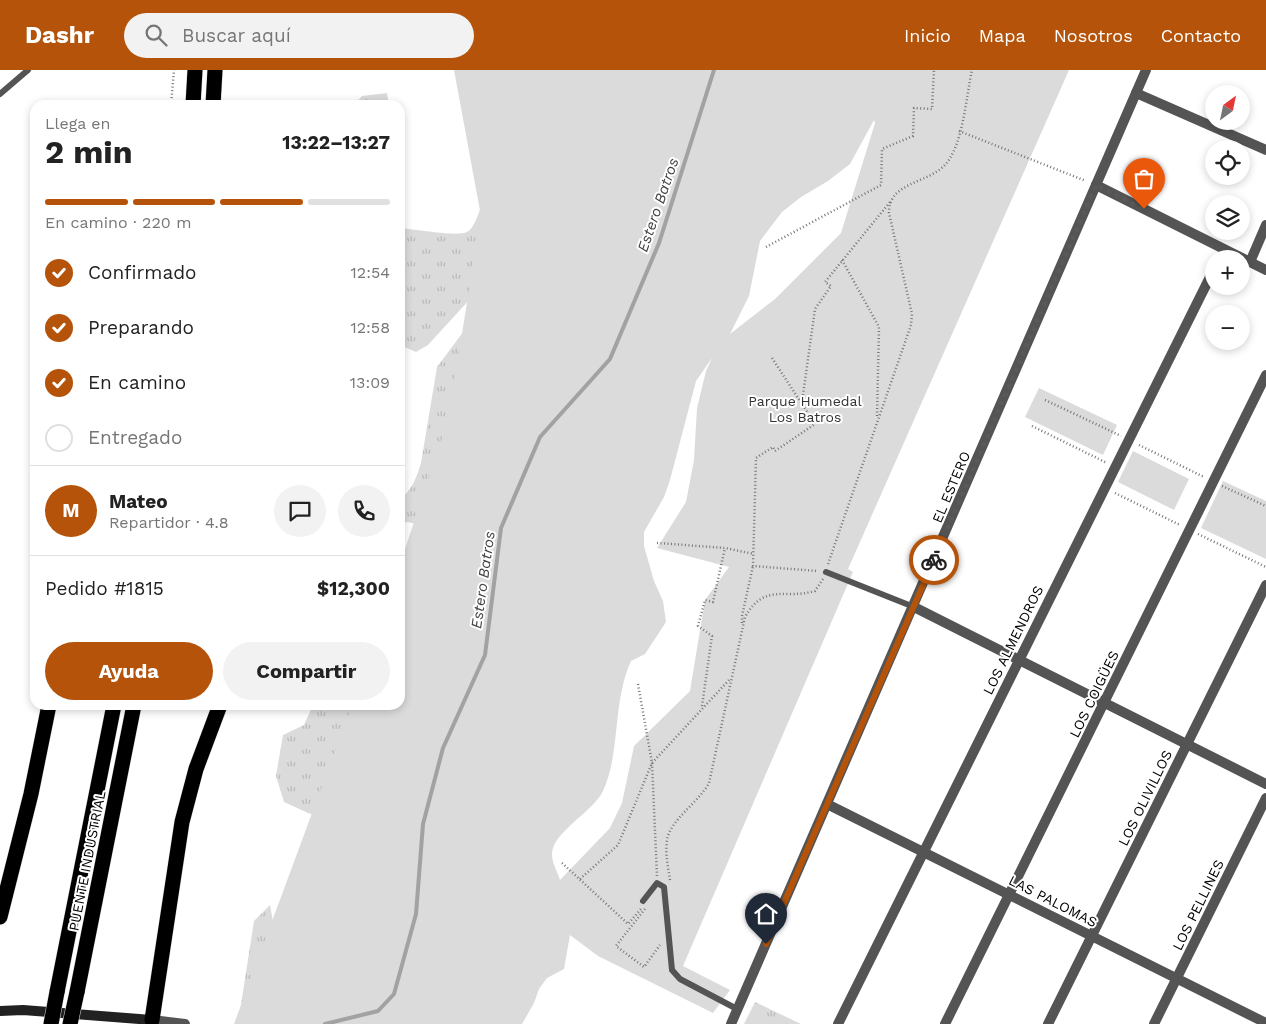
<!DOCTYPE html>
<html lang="es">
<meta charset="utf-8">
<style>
:root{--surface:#fff;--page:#f2f2f2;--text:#222;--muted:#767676;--line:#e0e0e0;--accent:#b45309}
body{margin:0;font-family:"Work Sans",sans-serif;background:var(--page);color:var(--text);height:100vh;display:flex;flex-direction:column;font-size:19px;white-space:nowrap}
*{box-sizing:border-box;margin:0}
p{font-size:16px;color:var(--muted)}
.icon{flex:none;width:28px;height:28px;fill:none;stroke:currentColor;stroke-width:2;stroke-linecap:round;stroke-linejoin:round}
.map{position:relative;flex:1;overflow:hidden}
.drawer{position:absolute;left:30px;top:30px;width:375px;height:610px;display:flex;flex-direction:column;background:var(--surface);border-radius:15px;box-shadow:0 2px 8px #0003}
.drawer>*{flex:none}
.needle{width:32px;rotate:33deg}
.fabs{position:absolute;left:1205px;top:15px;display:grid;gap:10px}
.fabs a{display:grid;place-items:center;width:45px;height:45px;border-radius:50%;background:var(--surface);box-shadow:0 2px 8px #0003;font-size:25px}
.pin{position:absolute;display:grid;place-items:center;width:42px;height:42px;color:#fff;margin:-51px -21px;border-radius:50% 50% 50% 0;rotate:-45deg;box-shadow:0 0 5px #0007}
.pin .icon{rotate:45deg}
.courier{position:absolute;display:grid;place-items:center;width:50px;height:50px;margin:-25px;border:4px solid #b45309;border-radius:50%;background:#fff;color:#222;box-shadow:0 1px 6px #0007}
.head em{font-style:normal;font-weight:700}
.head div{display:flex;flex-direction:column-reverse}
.head{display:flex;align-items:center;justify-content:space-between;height:85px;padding:0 15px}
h1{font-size:32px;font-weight:700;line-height:38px}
.bar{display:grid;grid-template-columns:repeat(4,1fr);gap:8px 5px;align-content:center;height:60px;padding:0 15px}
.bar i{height:6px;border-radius:4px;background:var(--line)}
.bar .active{background:var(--accent)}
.bar p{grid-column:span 4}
.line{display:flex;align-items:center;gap:12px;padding:0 15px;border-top:1px solid var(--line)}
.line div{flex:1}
.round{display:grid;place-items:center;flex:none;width:52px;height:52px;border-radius:26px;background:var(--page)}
ol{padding:0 15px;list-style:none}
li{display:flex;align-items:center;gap:15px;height:55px}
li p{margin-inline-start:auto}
li .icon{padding:5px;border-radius:50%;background:var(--accent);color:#fff;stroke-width:4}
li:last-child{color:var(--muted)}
li i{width:28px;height:28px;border:2px solid var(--line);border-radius:50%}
.primary-button{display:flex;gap:10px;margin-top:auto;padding:10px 15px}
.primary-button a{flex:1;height:58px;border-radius:30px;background:var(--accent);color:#fff;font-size:20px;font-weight:700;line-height:58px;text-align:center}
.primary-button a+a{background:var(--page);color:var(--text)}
header{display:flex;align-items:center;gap:30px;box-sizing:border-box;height:70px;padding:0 25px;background:var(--accent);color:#fff}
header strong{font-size:24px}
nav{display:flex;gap:28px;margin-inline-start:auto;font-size:18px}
.search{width:350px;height:45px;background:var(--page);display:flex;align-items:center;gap:12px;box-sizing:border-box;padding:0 18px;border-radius:28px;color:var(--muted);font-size:19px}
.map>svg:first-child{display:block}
.grass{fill:url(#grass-tufts)}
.park{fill:#dbdbdb;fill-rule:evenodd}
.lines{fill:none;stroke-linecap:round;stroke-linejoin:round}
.stream{stroke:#a2a2a2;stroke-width:4}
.highway-casing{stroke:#dbdbdb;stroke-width:16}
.path{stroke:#767676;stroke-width:2.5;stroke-dasharray:1 2.5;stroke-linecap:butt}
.lane{stroke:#545454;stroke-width:6}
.street{stroke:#545454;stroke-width:10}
.secondary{stroke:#212121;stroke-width:10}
.highway{stroke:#000;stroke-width:15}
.highway-bridge-casing{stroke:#dbdbdb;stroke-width:16;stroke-linecap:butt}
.highway-bridge{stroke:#000;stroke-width:15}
.done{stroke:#595959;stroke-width:5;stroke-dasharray:0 9}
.route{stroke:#b45309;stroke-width:6}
.labels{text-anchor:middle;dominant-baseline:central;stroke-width:4;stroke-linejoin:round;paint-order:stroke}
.park-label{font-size:14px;fill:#323232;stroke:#fff}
.street-label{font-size:14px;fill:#000;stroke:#fff}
.water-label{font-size:15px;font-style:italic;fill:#434343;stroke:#fff}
</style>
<header>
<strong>Dashr</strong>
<div class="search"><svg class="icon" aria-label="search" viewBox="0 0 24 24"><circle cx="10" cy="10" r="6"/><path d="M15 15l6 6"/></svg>Buscar aquí</div>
<nav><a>Inicio</a><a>Mapa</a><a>Nosotros</a><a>Contacto</a></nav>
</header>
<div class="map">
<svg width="1266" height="954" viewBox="0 0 1266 954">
<defs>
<pattern id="grass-tufts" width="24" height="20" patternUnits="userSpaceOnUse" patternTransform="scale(1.25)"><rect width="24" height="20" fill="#dbdbdb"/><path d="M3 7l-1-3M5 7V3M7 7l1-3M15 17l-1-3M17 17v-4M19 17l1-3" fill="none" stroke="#bababa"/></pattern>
</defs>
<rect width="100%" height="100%" fill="#fff"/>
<g class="grass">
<path d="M387 23 389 35H354L362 26Z"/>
<path d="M482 135 502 194 428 275 416 282 400 275V158C413 159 458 167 467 162 475 158 478 143 482 135Z"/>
<path d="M496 218 413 658 238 954 254 851 270 835 276 868 328 749 308 743 284 732 276 706 283 665 304 655 313 635H400L419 455 408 452 400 453V429C412 421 417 406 421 393L437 297Z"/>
<path d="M755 932 801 954H744Z"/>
</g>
<g class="park">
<path d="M454 0H1069L848 499 853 502 683 896 730 920 713 943 598 886 570 865 564 899 547 908 539 919 534 933 522 954H234L352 635H400V494L448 350 481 146ZM874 50 875 53 841 163 775 229 730 264 749 226 760 171 782 142 801 127 828 111 850 94ZM712 288 706 301 697 338 694 390 686 432 657 478 729 497 705 530 690 621 634 676 622 733 610 758 560 810C558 803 552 793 552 785 551 763 593 742 603 721 621 682 612 633 631 591L645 584 666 552 663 531 654 511 644 476V462L664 427 670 410 696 311Z"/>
<path d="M1039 318 1117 355 1103 385 1025 347Z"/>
<path d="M1133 381 1189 409 1174 440 1118 412Z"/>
<path d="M1223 411 1266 431V489L1201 458Z"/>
</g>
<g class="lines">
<path class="stream" d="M325 954 378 941 394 924 416 844 423 754 443 678 485 585 501 458 540 367 610 289 659 173 714 0"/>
<g class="highway-casing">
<g id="highway">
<path d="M193 35 195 0"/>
<path d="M213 35 215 0"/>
<path d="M0 847 31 724 49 635"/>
<path d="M57 922 114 635"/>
<path d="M77 922 134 635"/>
<path d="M152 950 182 752 196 699 220 635"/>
</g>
</g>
<g class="path">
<path d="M171 35 174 0"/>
<path d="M959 61 1086 111"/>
<path d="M766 177 881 115 882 79 913 66 914 38 932 39 934 0"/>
<path d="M842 190 879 257 877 348"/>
<path d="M772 288 815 354 775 381 773 377 756 388 753 496 817 501"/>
<path d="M1045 330 1121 366"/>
<path d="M802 332 815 239 831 216 825 212 890 132"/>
<path d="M1032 356 1107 393"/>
<path d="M1139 375 1204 407"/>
<path d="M1222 416 1266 436"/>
<path d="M1115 423 1180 455"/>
<path d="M1198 464 1266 497"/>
<path d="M657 473 725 478 754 484"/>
<path d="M828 494 911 255 912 244 889 143C888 113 927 113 944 96 963 77 966 27 972 0"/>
<path d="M742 553V546L753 496"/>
<path d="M638 614 652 693 657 806"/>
<path d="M702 636 712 566 698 556 705 530 713 532 725 478"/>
<path d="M562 793 628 854 641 839"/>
<path d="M580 809 618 775 652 693 729 610"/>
<path d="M670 810C668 797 665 783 667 770 670 750 699 732 709 713L745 547C765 512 785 530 815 521L823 509"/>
<path d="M645 839 616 876 644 897 660 875"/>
</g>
<g class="lane">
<path d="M0 24 28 0"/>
<path d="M826 502 914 537"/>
<path d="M643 831 657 813 664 817 672 900 680 909 737 939"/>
</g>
<g class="street">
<path d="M1136 23 1266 80"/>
<path d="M1096 115 1266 200"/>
<path d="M1250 192 1266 155"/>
<path d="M914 537 1266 714"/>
<path d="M827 734 1266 953"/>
<path d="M152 950 185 954"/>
<path d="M731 954 1146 0"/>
<path d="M838 954 1214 199"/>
<path d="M945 954 1266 305"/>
<path d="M1048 954 1266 515"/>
<path d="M1154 954 1266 728"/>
</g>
<path class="secondary" d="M0 941 23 940 152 950"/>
<use href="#highway" class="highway"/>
<g class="highway-bridge-casing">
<g id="highway-bridge">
<path d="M51 954 57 922"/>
<path d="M70 954 77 922"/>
</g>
</g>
<use href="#highway-bridge" class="highway-bridge"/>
</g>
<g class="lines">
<path class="done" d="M934 490 1096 115 1144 139"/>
<path class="route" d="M766 874 934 490"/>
</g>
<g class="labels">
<g class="park-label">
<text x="805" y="331">Parque Humedal<tspan x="805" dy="16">Los Batros</tspan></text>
</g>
<g class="street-label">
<text transform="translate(951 417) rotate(-67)">EL ESTERO</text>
<text transform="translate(1013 570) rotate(-64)">LOS ALMENDROS</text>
<text transform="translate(1094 624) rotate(-64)">LOS COIGÜES</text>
<text transform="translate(1145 728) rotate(-64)">LOS OLIVILLOS</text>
<text transform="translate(87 791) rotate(-79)">PUENTE INDUSTRIAL</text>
<text transform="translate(1053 831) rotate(27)">LAS PALOMAS</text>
<text transform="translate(1198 835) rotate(-64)">LOS PELLINES</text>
</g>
<g class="water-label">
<text transform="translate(658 135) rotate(-71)">Estero Batros</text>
<text transform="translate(483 510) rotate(-82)">Estero Batros</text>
</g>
</g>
</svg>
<div class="fabs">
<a><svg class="needle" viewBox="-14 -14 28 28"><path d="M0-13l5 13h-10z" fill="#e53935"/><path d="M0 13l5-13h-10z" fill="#767676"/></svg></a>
<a><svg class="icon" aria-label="locate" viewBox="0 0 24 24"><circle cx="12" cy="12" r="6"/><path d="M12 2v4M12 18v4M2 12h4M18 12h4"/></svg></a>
<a><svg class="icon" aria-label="layers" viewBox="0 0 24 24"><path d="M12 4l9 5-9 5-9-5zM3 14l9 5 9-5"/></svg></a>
<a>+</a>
<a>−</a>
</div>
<div class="pin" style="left:1144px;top:139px;background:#ea580c"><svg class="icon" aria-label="bag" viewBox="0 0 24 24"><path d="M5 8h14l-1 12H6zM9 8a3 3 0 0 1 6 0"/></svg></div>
<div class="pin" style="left:766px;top:874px;background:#1f2937"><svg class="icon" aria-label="home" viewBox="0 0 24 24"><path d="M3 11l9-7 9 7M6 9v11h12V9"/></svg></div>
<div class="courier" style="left:934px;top:490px"><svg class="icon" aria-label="bike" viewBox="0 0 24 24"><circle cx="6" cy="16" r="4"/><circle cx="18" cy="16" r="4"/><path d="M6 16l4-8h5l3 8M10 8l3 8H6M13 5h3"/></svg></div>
<section class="drawer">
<div class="head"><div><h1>2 min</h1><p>Llega en</p></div><em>13:22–13:27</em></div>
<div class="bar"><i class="active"></i><i class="active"></i><i class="active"></i><i></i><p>En camino · 220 m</p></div>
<ol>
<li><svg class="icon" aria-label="check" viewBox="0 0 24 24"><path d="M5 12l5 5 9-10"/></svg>Confirmado<p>12:54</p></li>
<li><svg class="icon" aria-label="check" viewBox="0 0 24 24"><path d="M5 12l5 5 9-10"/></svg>Preparando<p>12:58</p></li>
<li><svg class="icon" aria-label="check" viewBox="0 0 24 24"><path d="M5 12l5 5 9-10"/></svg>En camino<p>13:09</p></li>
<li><i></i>Entregado</li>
</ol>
<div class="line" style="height:90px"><b class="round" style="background:var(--accent);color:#fff">M</b><div><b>Mateo</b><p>Repartidor · 4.8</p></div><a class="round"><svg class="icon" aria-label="chat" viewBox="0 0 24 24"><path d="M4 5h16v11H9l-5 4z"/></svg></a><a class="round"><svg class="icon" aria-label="phone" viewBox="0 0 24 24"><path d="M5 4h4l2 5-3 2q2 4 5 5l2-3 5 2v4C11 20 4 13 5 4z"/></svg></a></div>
<div class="line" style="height:65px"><div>Pedido #1815</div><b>$12,300</b></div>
<div class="primary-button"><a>Ayuda</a><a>Compartir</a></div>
</section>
</div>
